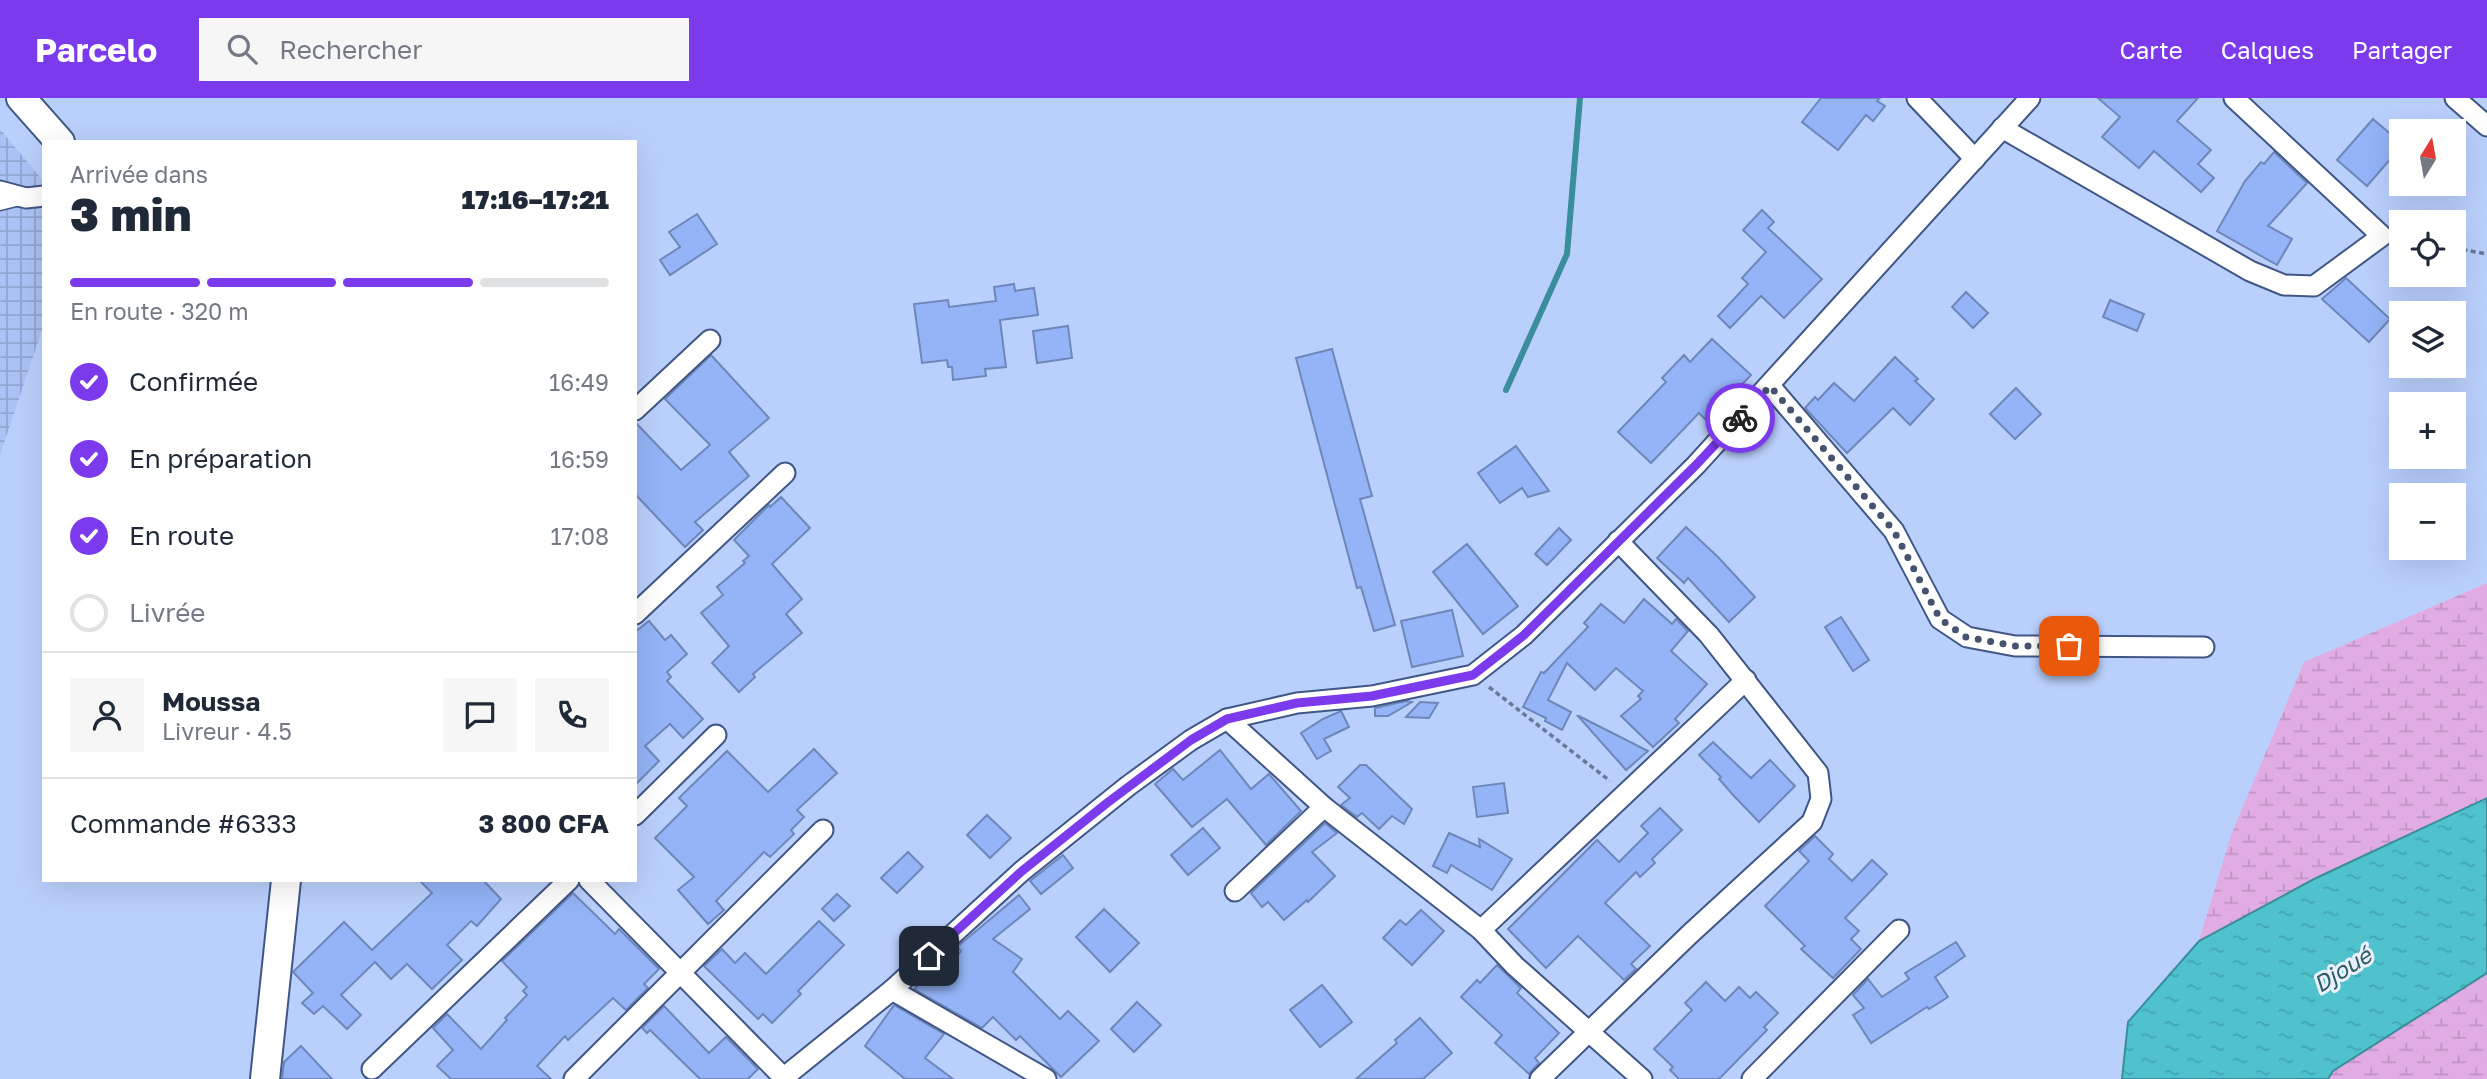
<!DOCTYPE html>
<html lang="fr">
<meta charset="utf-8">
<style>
:root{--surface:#fff;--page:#f6f6f7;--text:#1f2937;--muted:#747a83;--line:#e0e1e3;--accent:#7c3aed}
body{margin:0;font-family:"Golos Text",sans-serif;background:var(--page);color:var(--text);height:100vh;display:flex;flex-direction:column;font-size:26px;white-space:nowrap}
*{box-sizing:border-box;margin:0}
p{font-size:23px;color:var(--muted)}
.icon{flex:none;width:38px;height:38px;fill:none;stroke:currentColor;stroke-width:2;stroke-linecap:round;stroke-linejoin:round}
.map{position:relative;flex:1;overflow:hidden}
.details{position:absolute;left:42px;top:42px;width:595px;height:742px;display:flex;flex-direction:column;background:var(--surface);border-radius:0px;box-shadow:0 7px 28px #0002}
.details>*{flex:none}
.needle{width:46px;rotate:11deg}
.fabs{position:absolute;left:2389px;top:21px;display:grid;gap:14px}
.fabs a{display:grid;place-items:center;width:77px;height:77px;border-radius:0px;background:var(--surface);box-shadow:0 7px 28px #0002;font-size:35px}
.pin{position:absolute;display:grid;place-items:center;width:60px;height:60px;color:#fff;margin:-30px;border-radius:14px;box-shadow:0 4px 10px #0006}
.courier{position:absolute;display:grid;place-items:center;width:70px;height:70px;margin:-35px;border:5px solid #7c3aed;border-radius:50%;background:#fff;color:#222;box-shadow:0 2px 9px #0007}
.overview em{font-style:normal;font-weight:800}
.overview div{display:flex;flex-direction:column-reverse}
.overview{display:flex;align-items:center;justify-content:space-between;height:119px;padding:0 28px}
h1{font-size:46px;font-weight:800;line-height:52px}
.bar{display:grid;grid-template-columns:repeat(4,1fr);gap:10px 7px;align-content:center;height:84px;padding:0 28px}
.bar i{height:9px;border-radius:5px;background:var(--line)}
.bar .current{background:var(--accent)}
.bar p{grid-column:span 4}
.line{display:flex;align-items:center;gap:18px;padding:0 28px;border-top:2px solid var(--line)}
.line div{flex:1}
.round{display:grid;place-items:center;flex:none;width:74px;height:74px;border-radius:0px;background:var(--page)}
ol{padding:0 28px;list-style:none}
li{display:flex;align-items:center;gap:21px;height:77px}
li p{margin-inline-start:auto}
li .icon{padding:7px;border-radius:50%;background:var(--accent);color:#fff;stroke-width:4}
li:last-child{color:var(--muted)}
li i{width:38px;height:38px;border:4px solid var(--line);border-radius:50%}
header{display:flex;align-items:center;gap:42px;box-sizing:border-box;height:98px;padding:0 35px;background:var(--accent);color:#fff}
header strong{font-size:33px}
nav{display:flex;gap:38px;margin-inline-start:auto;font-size:24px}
.search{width:490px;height:63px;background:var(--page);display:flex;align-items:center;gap:18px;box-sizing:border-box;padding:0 24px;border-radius:0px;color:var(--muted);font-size:26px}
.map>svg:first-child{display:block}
.industrial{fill:url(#industrial-grid)}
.wetland{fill:url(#wetland-marsh)}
.water{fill:url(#water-ripples);stroke:#3a8d9a;stroke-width:2}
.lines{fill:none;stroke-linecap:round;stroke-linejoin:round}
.stream{stroke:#3a8d9a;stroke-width:6}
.building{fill:#94b4f7;stroke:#6e86ba;stroke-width:2}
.lane-casing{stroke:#405686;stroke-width:13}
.street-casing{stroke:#405686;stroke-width:23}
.secondary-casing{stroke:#405686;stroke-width:32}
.path{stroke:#697999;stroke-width:3.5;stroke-dasharray:5 3.5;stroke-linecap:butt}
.lane{stroke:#fff;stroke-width:10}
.street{stroke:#fff;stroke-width:19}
.secondary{stroke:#fff;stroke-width:28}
.done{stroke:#46536f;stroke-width:7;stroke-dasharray:0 12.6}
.route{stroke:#7c3aed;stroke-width:9}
.labels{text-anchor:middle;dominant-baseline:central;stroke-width:6;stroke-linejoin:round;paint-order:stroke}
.water-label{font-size:23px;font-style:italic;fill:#2d5e63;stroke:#ebf0fc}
</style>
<header>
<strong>Parcelo</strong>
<div class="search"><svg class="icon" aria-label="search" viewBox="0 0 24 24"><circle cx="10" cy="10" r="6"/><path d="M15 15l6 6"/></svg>Rechercher</div>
<nav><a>Carte</a><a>Calques</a><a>Partager</a></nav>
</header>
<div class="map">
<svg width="2487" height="981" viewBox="0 0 2487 981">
<defs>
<pattern id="industrial-grid" width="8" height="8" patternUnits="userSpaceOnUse" patternTransform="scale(1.75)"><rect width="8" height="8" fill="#abc3f4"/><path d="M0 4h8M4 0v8" fill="none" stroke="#92a6d1"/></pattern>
<pattern id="wetland-marsh" width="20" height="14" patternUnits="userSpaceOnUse" patternTransform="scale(1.75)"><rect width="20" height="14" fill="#e1ace4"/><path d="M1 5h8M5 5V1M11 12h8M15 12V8" fill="none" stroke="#c093c3"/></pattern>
<pattern id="water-ripples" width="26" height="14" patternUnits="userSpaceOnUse" patternTransform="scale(1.75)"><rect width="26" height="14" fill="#4fc2cd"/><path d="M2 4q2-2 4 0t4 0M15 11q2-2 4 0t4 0" fill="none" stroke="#43a6b0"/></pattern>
</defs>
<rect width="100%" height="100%" fill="#bad0fc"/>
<path class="industrial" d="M0 31 44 84V226L0 357Z"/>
<g class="wetland">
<path d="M2487 485V700L2314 781 2199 843 2231 737 2304 564Z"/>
<path d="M2487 875V981H2328L2333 973Z"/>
</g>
<path class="water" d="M2487 700V875L2333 973 2328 981H2122L2128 924 2199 843 2314 781Z"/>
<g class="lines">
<path class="stream" d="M1506 292 1567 156 1580 0"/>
</g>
<g class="building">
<path d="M1821 0H1880L1877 3 1885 8 1873 23 1866 17 1838 52 1802 24Z"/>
<path d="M2098 0H2198L2177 23 2211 52 2198 66 2214 80 2201 94 2154 53 2139 70 2102 39 2120 19Z"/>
<path d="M2373 21 2401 45V49L2367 88 2337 62Z"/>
<path d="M2274 54 2307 85 2268 128 2292 141 2277 167 2217 133 2245 83 2261 64 2264 66Z"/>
<path d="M1762 112 1774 124 1768 130 1822 181 1784 220 1761 198 1730 230 1718 218 1748 186 1742 180 1766 154 1743 132Z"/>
<path d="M697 116 717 146 670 177 660 162 680 149 669 134Z"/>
<path d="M2346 180 2390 221 2369 244 2322 201Z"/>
<path d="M1014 186 1015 193 1034 190 1038 217 1000 222 1006 269 985 271 986 278 953 282 952 269H948L947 262 922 265 914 206 948 202 949 209 996 203 994 189Z"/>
<path d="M1966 194 1988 215 1973 230 1952 209Z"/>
<path d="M2110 202 2144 216 2137 233 2103 219Z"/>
<path d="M1068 228 1072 260 1037 265 1033 233Z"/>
<path d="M1712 241 1751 277 1707 323 1699 315 1651 365 1618 334 1666 284 1662 280 1684 257 1690 264Z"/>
<path d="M1332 251 1372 398 1360 401 1395 527 1374 533 1361 489 1357 490 1296 260Z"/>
<path d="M711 257 769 320 729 354 749 378 695 424 703 432 685 449 635 396V324L681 372 710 347 665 301Z"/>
<path d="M1895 259 1918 281 1915 283 1934 301 1910 327 1893 310 1847 355 1805 310 1815 299 1818 302 1834 285 1854 303Z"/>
<path d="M2016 290 2041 316 2015 341 1990 316Z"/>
<path d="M1516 348 1549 393 1528 399 1522 390 1500 405 1478 375Z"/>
<path d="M781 399 810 430 772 466 802 501 786 516 802 535 753 576 755 579 739 594 712 565 729 548 701 515 723 497 717 489 745 465 743 463 749 458 734 442 769 407 770 409Z"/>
<path d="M1686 429 1718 459 1755 499 1729 524 1688 480 1684 485 1657 460Z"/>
<path d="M1559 430 1571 442 1547 467 1535 456Z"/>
<path d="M1467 446 1518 508 1483 536 1433 474Z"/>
<path d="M1644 501 1672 526 1676 521 1688 533 1671 553 1707 586 1675 621 1679 625 1653 649 1621 618 1641 601 1638 598 1643 593 1616 570 1595 592 1567 565 1548 602 1571 614 1562 632 1545 623 1546 620 1523 609 1541 574 1544 575 1588 529 1584 525 1601 506 1624 525Z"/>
<path d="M1452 512 1463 558 1412 569 1401 523Z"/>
<path d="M1841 519 1869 562 1853 573 1825 529Z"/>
<path d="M649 523 665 542 671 537 687 556 667 574 671 579 667 583 703 621 683 640 670 626 645 648 659 663 635 687V534Z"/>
<path d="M1406 603 1412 604 1388 618H1375V610Z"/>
<path d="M1420 604 1438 605 1429 620 1406 619Z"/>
<path d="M1341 613 1349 629 1324 641 1331 653 1317 661 1301 635 1323 621Z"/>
<path d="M1578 618H1579L1648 653 1626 672Z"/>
<path d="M1713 644 1751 680 1770 662 1795 688 1759 724 1734 698 1719 681 1721 679 1699 657Z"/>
<path d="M814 651 837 675 797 712 804 719 791 732 794 736 770 759 764 754 716 803 724 812 708 826 678 792 694 779 655 740 687 708 679 700 727 653 768 694Z"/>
<path d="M1220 652 1251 691 1269 676 1301 713 1266 747 1227 701 1192 729 1155 686 1173 671 1183 682Z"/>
<path d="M1360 667H1366L1412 711 1404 726 1392 718 1379 731 1362 715 1357 719 1341 707 1350 700 1338 689Z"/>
<path d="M1504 685 1508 715 1477 719 1473 689Z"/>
<path d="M1660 710 1682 732 1652 761 1655 765 1640 779 1636 774 1605 805 1650 848 1631 866 1636 871 1624 882 1578 838 1546 870 1508 831 1597 742 1619 764 1648 735 1641 728Z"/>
<path d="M987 717 1011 740 990 760 967 737Z"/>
<path d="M1325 725 1337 735 1312 754 1335 778 1308 804 1307 802 1284 822 1268 804 1262 809 1251 795Z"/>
<path d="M1203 730 1220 750 1188 777 1171 757Z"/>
<path d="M1449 735 1480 749 1479 741 1512 761 1492 792 1451 767 1447 775 1433 768Z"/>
<path d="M1815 738 1833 756 1829 761 1852 783 1872 762 1887 776 1845 820 1859 833 1851 841 1861 851 1833 880 1801 851 1805 848 1765 808 1809 763 1799 753Z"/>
<path d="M908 754 923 769 897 795 881 780Z"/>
<path d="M1063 757 1073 770 1041 796 1030 783Z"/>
<path d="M419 782H483L501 801 477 828 471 823 447 847 462 862 432 891 407 866 391 881 375 864 341 897 361 917 347 931 323 908 314 916 302 905 313 895 293 874 344 824 372 852 432 795Z"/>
<path d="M573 795 615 836 619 831 659 871 644 886 648 890 626 912 613 900 568 942 565 938 537 968 551 981H451L437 968 453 952 433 930 447 916 481 951 507 922 505 920 527 897 523 893 527 889 502 863Z"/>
<path d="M837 796 850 808 834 823 822 811Z"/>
<path d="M1019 797 1030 811 993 841 1022 861 1013 874 1060 921 1068 913 1099 943 1061 979 1020 938 1016 942 993 919 982 930 914 891 931 873 942 880 961 853 957 849Z"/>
<path d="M1104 811 1139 845 1110 874 1076 839Z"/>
<path d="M1421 812 1444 833 1412 867 1383 840 1400 822 1406 827Z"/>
<path d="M819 823 844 847 798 893 801 896 772 925 763 916 758 921 704 868 722 851 735 865 745 855 766 876Z"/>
<path d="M1956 844 1965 858 1935 879 1948 899 1929 911 1927 909 1871 945 1853 917 1864 910 1853 897 1868 881 1882 899 1909 881 1905 875Z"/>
<path d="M1497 867 1521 890 1517 895 1559 935 1535 960 1539 965 1529 976 1495 945 1502 937 1461 899 1477 882 1480 885Z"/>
<path d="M1706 884 1725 903 1739 889 1750 900 1756 894 1778 915 1764 929 1767 932 1719 981H1679L1670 972 1673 969 1654 951 1692 912 1685 905Z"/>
<path d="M1322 887 1352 924 1320 949 1290 912Z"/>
<path d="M1137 904 1161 927 1134 954 1111 931Z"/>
<path d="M894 907 944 936 925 960 953 981H905L865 948Z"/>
<path d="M664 908 709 955 726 939 758 971 748 981H700L650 932 647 935 642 930Z"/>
<path d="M1420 920 1452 955 1423 981H1356L1397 945 1395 942Z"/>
<path d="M301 948 332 981H282L284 964Z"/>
</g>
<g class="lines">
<g class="lane-casing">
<path id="lane" d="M0 107 20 102"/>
</g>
<g class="street-casing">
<g id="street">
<path d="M1917 0 1975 61"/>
<path d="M2455 0 2487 28"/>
<path d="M2002 30 2250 173 2284 187 2314 188 2382 138 2234 0"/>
<path d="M0 93 26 100 44 98"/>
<path d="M1770 288 1894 433 1940 521 1967 539 2015 548 2204 549"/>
<path d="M635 312 710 242"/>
<path d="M635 516 785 375"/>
<path d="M1227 621 1324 709 1481 832 1515 868 1642 981"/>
<path d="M635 717 716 637"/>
<path d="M589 782 784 980"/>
<path d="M1235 793 1324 709"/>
<path d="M1481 832 1746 582"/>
<path d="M892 892 1046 981"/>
<path d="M372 971 569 782"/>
<path d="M574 981 823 732"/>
<path d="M782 981 892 892 1022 773 1128 688 1191 642 1227 621 1297 605 1372 598 1473 577 1524 537 1696 367 2030 0"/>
<path d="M1540 981 1690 836 1812 724 1821 701 1818 675 1709 537 1618 443"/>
<path d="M1752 981 1899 832"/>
</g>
</g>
<g class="secondary-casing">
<g id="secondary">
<path d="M21 0 60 44"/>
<path d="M265 981 286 782"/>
</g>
</g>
<g class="path">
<path d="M2454 150 2487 156"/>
<path d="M1489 589 1610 683"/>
</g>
<use href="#lane" class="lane"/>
<use href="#street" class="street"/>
<use href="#secondary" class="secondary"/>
</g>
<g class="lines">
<path class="done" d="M1740 320 1770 288 1894 433 1940 521 1966 539 2015 548H2069"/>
<path class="route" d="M929 858 1022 773 1107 705 1191 642 1227 621 1297 605 1372 598 1473 577 1524 537 1696 367 1740 320"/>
</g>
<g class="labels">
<g class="water-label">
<text transform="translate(2342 871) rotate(-32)">Djoué</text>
</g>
</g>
</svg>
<div class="fabs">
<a><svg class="needle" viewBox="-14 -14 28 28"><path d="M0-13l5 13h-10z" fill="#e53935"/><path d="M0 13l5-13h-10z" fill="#747a83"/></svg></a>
<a><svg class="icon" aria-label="locate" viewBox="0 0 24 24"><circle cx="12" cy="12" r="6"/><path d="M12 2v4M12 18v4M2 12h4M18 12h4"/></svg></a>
<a><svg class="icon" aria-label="layers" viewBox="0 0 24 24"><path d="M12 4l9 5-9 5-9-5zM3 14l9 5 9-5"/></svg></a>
<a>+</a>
<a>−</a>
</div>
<div class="pin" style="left:2069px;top:548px;background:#ea580c"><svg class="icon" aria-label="bag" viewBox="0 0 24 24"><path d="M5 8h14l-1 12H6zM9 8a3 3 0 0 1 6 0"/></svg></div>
<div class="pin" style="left:929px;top:858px;background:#1f2937"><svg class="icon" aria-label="home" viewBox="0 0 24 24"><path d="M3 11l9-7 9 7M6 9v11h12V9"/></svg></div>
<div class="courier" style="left:1740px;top:320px"><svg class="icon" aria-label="bike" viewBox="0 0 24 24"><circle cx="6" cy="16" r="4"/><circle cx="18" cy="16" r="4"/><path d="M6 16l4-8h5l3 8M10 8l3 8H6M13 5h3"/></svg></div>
<section class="details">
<div class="overview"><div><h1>3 min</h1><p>Arrivée dans</p></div><em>17:16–17:21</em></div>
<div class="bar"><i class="current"></i><i class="current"></i><i class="current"></i><i></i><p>En route · 320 m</p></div>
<ol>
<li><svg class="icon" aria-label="check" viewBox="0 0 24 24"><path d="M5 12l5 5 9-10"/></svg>Confirmée<p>16:49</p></li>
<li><svg class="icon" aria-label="check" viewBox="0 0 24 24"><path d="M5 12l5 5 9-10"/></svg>En préparation<p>16:59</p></li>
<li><svg class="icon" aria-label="check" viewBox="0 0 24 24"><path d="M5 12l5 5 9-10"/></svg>En route<p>17:08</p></li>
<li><i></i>Livrée</li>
</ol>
<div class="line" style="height:126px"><a class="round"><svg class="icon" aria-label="person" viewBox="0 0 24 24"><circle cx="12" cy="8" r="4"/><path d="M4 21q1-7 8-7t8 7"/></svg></a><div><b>Moussa</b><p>Livreur · 4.5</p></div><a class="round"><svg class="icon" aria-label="chat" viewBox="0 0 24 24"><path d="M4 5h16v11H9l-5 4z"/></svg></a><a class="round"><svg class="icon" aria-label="phone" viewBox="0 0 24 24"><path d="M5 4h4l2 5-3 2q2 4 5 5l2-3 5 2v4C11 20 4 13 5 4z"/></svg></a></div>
<div class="line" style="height:91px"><div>Commande #6333</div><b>3 800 CFA</b></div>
</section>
</div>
